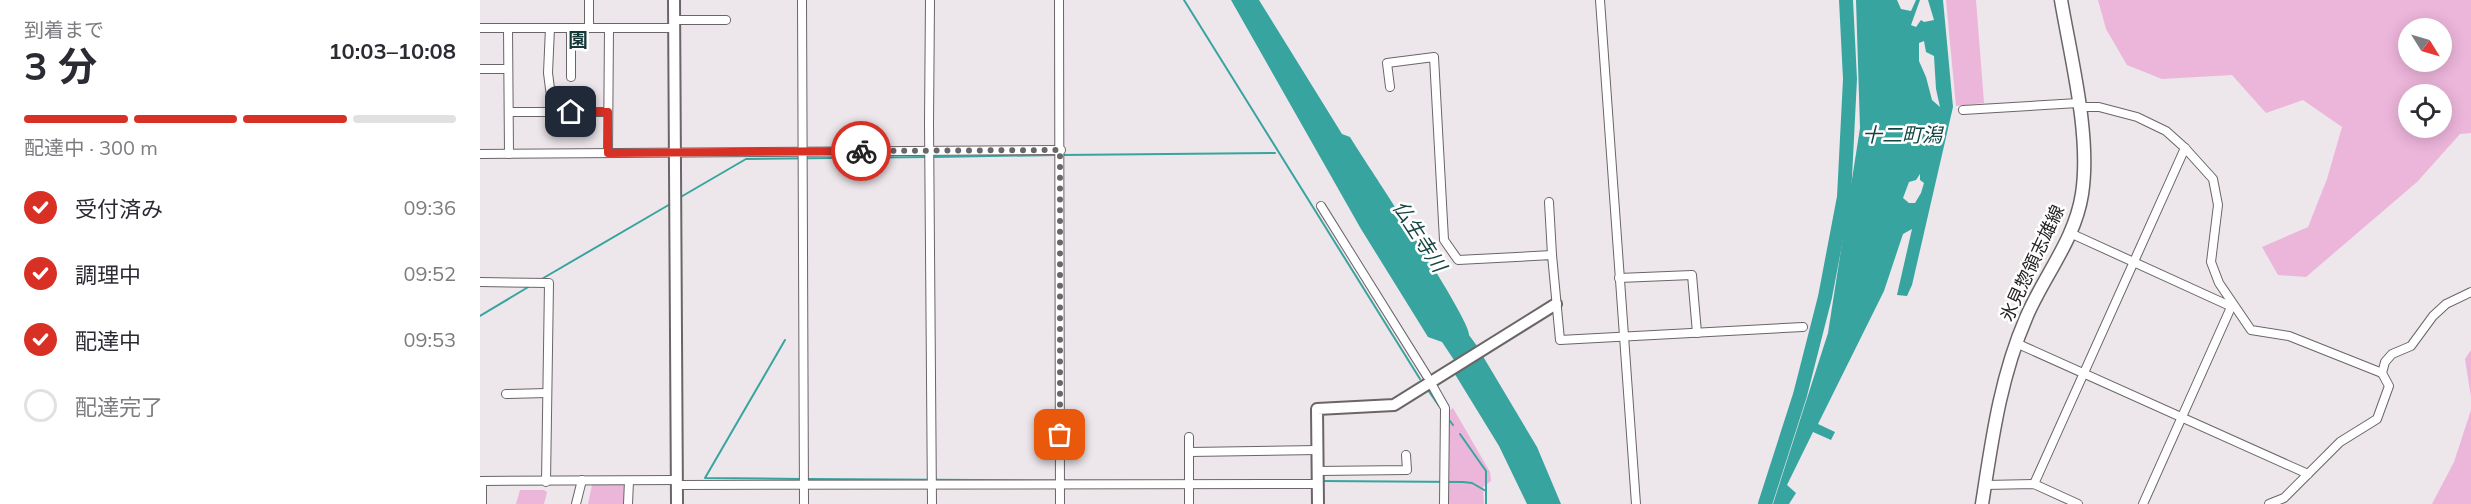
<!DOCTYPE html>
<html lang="ja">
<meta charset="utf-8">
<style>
:root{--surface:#fff;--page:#f2f2f3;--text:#2b2b33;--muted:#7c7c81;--line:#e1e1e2;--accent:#d93025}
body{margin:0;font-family:Mulish,"Noto Sans JP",sans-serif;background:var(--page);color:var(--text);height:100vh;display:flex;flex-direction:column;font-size:22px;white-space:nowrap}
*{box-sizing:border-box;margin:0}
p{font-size:20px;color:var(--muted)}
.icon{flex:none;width:33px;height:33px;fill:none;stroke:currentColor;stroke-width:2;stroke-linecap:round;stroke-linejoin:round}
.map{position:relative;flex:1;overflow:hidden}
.drawer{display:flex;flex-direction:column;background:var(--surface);width:480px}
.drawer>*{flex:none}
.needle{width:39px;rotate:127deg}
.controls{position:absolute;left:1918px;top:18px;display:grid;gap:12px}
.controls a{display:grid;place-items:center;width:54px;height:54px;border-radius:50%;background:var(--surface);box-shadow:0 3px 15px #0003;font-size:30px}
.pin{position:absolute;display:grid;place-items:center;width:51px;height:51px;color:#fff;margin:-26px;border-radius:12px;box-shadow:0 3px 9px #0006}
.courier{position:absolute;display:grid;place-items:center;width:60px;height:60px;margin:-30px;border:4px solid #d93025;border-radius:50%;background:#fff;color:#222;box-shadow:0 2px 8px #0007}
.summary em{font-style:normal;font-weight:700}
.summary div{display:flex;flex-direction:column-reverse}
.summary{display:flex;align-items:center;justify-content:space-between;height:102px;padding:0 24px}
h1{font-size:39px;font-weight:700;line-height:45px}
.bar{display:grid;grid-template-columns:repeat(4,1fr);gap:9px 6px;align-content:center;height:72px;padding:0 24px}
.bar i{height:8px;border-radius:4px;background:var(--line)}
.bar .current{background:var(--accent)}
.bar p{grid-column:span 4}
ol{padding:0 24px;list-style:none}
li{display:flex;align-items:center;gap:18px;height:66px}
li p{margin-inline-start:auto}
li .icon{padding:6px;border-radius:50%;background:var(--accent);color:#fff;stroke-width:4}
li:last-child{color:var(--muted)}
li i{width:33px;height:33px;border:3px solid var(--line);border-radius:50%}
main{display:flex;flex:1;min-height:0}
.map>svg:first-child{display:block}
.green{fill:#ecb5da;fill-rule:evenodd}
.water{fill:#38a4a0;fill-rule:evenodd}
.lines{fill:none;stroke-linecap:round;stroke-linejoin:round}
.stream{stroke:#38a4a0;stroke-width:2}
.river{stroke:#38a4a0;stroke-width:14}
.street-casing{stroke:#6a6568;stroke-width:10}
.secondary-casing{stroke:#6a6568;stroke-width:14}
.primary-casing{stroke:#6a6568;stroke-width:15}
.street{stroke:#fff;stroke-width:8}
.secondary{stroke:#fff;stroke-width:10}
.primary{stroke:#fff;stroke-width:12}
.done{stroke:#6a6668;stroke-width:6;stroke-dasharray:0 10.8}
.route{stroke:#d93025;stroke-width:8}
.labels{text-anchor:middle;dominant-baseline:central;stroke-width:5;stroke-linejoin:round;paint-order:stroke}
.street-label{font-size:18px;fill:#232122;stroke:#fff}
.neighbourhood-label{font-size:20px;font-weight:bold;fill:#163837;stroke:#fff}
.water-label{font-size:20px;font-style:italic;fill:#154543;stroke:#fff}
</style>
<main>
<section class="drawer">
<div class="summary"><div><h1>3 分</h1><p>到着まで</p></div><em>10:03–10:08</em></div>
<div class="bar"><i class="current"></i><i class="current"></i><i class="current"></i><i></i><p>配達中 · 300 m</p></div>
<ol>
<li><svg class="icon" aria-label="check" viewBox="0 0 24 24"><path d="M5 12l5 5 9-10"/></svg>受付済み<p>09:36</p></li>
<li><svg class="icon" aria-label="check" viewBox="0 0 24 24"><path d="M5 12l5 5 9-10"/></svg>調理中<p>09:52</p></li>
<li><svg class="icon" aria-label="check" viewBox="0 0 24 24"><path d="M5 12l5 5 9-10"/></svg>配達中<p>09:53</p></li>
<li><i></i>配達完了</li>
</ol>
</section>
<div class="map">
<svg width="1991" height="504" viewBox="0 0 1991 504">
<rect width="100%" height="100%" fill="#ede7eb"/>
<g class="green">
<path d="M1466 0H1496L1504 103 1476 106Z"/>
<path d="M1618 0H1991V133L1980 134 1937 182 1826 277 1798 275 1782 247 1828 227 1847 179 1862 127 1823 100 1786 113 1752 75 1682 79 1647 65 1626 29ZM1929 28H1962V62H1929ZM1929 94H1962V128H1929Z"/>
<path d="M1991 350V397L1985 359Z"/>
<path d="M973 408 1010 472 1011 481 1003 487 1004 504H967V413Z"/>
<path d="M1991 410V504H1952L1974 462Z"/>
<path d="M112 485H144L146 487V504H108Z"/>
<path d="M40 490H64L67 492 64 504H36Z"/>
</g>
<g class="water">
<path d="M751 0H779L862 134 870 137C886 163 991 320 989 335L997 346 974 360 962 342 948 337 881 229Z"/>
<path d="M1376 0H1417L1421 9 1431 11 1436 0H1440L1431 25 1436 27 1441 20 1444 22 1454 20 1448 0H1463L1473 107 1432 285 1427 296 1417 295 1432 229 1423 234 1404 291 1338 424 1355 432 1351 440 1333 432 1307 485 1316 493 1309 504H1293L1348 333 1380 128ZM1444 41 1446 52 1454 56 1456 89 1460 107 1452 100 1446 77 1439 61V43ZM1440 174V180L1444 183 1441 193 1435 203H1429L1423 198 1429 182 1436 180Z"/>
<path d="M1001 353 1057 447 1081 504H1047L1019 446 973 371Z"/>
</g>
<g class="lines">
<g class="stream">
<path d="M704 0 940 379"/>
<path d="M582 155 795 153"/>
<path d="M453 157 576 155"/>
<path d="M199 198 266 159 447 157"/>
<path d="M60 280 192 203"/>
<path d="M0 316 50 286"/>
<path d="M305 340 225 478 321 479"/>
<path d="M948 390 959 406"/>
<path d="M970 421 973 425"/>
<path d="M980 434 1006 471V504"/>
<path d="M327 479 681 481"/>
<path d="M840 481 983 482 992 483 1006 491"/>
</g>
<path class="river" d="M1285 504 1320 395 1345 297 1364 197 1370 79 1366 0"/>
<g class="street-casing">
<g id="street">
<path d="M322 0 324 504"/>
<path d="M450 0 449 123 452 504"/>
<path d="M579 0 580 504"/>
<path d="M1120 0 1156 504"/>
<path d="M194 20H246"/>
<path d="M0 28H194"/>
<path d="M28 28 29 154"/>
<path d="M91 28V77"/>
<path d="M109 28V0"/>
<path d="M0 69H28"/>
<path d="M910 87 907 63 954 57 964 240 978 260 1072 255 1080 340 1323 327"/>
<path d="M1598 107H1619L1657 117 1686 131 1705 148 1733 179 1738 205 1731 262 1739 283 1771 330 1809 336 1902 373"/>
<path d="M1483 110 1598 103"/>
<path d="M29 112H73L68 73 70 28"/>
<path d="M73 112H128"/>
<path d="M128 153 129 28"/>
<path d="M0 154 581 150"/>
<path d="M1069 202 1072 255"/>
<path d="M841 206 947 376"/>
<path d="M1590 233 1750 306"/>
<path d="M1139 278 1212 275 1217 333"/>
<path d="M0 282 69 283 66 482"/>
<path d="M1536 343 1828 474"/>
<path d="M952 385 965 408 964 504"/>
<path d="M26 394 67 393"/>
<path d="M709 452 838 450"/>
<path d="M838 471 927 470 926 455"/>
<path d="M0 481 197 480"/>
<path d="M2 481V504"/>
<path d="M1554 484 1705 148"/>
<path d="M197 485 838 484"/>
<path d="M1505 485 1554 484 1598 504"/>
<path d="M96 504 102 480"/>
<path d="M148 504 149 481"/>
<path d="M709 504V437"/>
<path d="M1663 504 1752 305"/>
<path d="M1789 504 1804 498 1860 442 1897 419 1909 386 1902 373 1905 362 1912 354 1931 346 1953 316 1966 304 1991 292"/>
</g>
</g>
<g class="secondary-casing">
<g id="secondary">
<path d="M194 0 197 504"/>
<path d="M838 504 837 409 914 405 1076 304"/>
</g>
</g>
<g class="primary-casing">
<path id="primary" d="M1502 504C1512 440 1520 378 1546 318 1563 277 1595 240 1602 194 1611 136 1591 59 1581 0"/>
</g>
<use href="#street" class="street"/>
<use href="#secondary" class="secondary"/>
<use href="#primary" class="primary"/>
</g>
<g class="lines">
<path class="done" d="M381 151 580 150V435"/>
<path class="route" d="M91 112H128V153L381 151"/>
</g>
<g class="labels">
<g class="street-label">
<text transform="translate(1552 263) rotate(-65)">氷見惣領志雄線</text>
</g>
<g class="neighbourhood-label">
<text x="98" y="39">園</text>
</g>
<g class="water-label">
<text x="1422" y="134">十二町潟</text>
<text transform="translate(940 236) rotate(57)">仏生寺川</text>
</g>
</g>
</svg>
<div class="controls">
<a><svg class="needle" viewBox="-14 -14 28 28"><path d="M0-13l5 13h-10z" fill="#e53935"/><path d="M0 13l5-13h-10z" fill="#7c7c81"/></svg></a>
<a><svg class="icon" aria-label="locate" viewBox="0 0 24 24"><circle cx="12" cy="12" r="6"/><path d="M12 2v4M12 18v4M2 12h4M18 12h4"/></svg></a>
</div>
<div class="pin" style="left:580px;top:435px;background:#ea580c"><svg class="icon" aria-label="bag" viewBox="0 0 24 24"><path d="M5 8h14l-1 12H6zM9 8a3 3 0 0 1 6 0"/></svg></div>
<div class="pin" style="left:91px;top:112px;background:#1f2937"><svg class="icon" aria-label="home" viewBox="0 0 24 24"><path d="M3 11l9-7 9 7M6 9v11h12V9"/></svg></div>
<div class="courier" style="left:381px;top:151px"><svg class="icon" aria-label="bike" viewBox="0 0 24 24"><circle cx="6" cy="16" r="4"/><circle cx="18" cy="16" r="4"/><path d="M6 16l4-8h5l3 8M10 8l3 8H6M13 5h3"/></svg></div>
</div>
</main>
